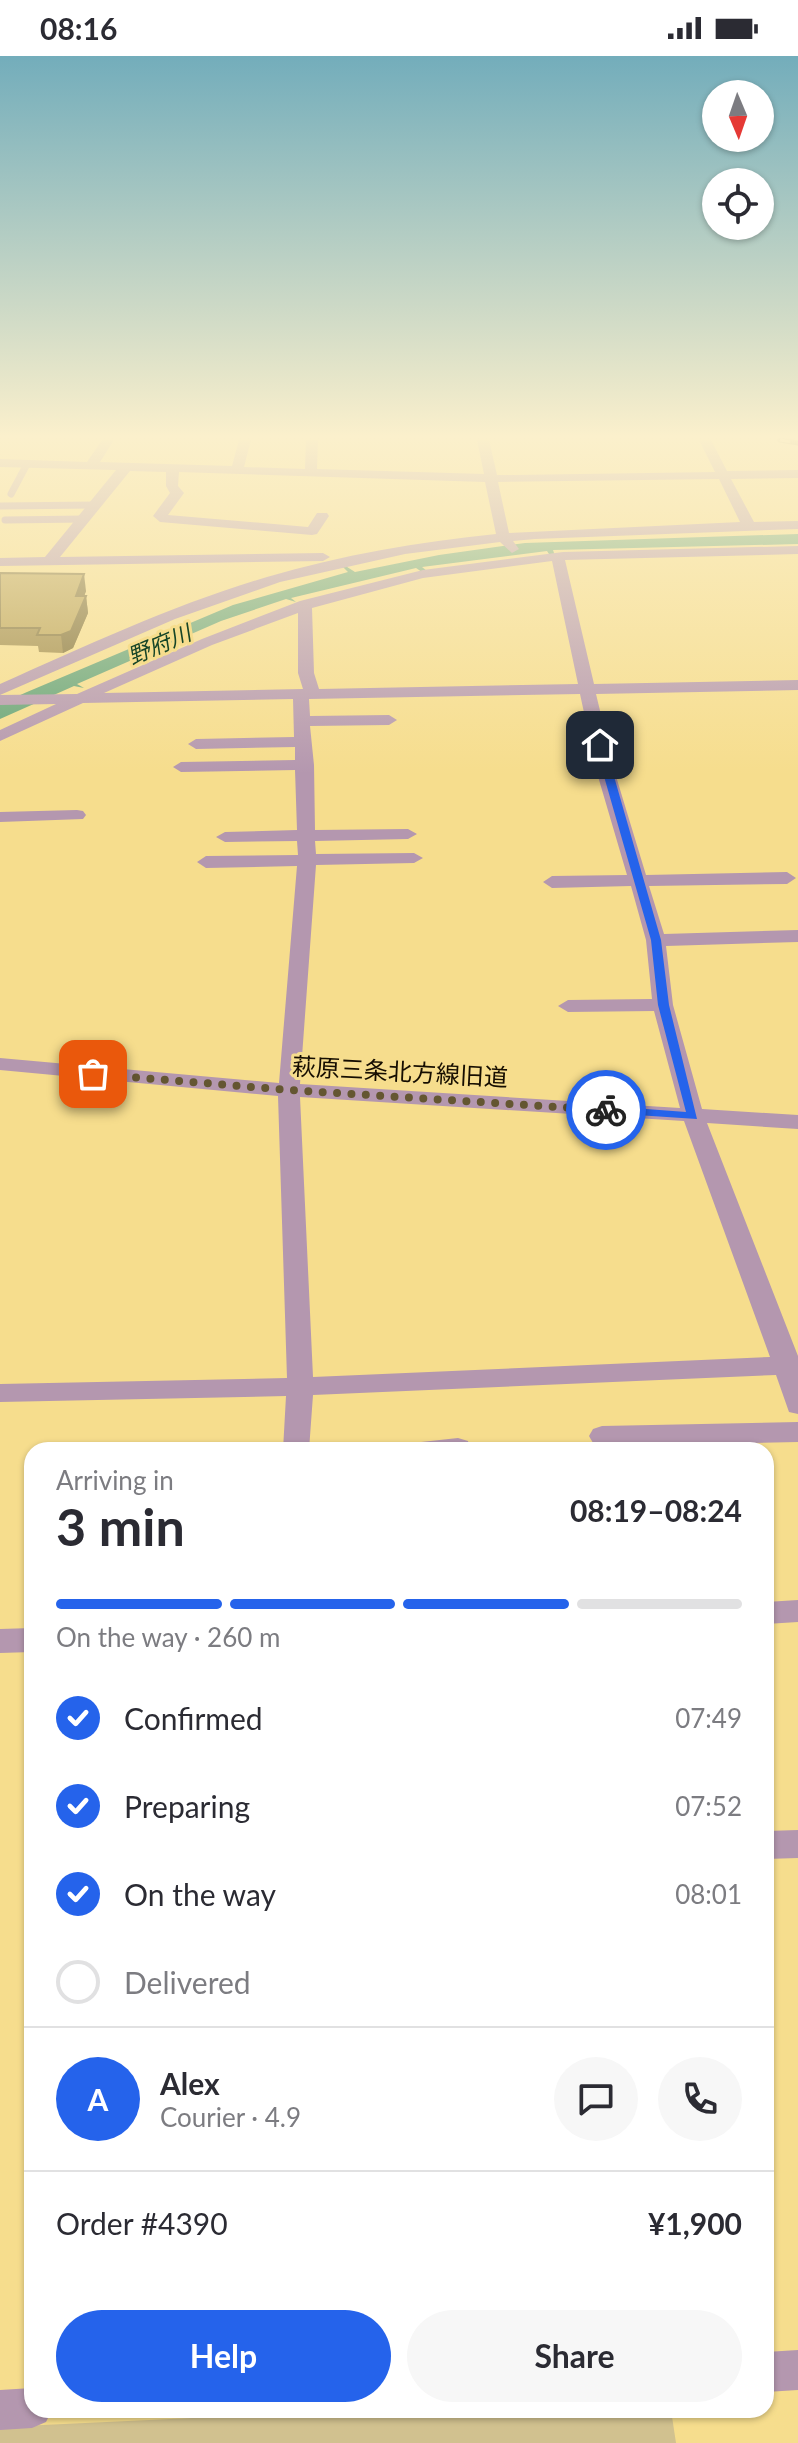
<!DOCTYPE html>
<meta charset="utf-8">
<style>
:root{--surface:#fff;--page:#f7f7f7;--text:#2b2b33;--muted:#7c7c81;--line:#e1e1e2;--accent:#2563eb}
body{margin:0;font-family:Lato,"Noto Sans JP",sans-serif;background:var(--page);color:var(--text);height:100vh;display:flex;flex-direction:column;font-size:30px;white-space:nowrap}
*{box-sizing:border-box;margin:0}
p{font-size:26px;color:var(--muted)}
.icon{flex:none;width:44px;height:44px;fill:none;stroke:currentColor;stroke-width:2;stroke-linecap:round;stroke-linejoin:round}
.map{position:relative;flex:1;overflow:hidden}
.sheet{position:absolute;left:24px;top:1386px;width:750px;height:976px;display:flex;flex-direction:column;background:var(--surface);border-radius:24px;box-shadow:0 2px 6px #0004}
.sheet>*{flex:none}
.needle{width:52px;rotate:178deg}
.buttons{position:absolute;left:702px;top:24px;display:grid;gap:16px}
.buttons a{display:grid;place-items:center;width:72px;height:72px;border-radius:50%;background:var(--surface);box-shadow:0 2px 6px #0004;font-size:40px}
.pin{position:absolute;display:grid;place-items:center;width:68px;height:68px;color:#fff;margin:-34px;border-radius:16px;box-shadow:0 4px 12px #0006}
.courier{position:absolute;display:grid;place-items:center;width:80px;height:80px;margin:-40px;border:6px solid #2563eb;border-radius:50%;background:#fff;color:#222;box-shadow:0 2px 10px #0007}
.summary em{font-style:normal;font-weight:700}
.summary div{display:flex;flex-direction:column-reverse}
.summary{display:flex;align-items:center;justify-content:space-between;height:136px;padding:0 32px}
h1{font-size:52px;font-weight:700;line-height:60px}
.bar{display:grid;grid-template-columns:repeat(4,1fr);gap:12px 8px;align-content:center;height:96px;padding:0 32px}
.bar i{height:10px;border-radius:6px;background:var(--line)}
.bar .selected{background:var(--accent)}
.bar p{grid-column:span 4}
.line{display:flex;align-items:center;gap:20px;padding:0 32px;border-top:2px solid var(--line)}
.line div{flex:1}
.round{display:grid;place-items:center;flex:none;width:84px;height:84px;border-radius:42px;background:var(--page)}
ol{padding:0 32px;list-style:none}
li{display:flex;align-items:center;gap:24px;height:88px}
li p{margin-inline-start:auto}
li .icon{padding:8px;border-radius:50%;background:var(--accent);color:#fff;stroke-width:4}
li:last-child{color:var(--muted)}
li i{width:44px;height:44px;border:4px solid var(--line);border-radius:50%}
.button{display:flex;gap:16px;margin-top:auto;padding:16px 32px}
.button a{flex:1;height:92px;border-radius:48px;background:var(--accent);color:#fff;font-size:32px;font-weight:700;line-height:92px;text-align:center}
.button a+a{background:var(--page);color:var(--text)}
.status{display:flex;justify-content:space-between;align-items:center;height:56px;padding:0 40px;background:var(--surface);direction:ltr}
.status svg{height:22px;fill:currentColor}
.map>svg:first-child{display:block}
.green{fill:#d1c18f}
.water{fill:#65a377}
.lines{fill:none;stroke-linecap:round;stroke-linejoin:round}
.service{stroke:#b497af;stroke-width:7}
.minor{fill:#b497af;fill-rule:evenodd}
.rail-casing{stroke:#534627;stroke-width:5}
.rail{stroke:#f6dd8d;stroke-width:3;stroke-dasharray:10;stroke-linecap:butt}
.wall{fill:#a08a47}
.shaded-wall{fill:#827139}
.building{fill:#baa152;stroke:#827139;stroke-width:2}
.route{fill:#2563eb}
.done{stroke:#645631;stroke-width:8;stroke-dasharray:0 14.4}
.labels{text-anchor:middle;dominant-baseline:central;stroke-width:6;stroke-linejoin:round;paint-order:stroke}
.far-water-label{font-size:22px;font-style:italic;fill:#164527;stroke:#f6dd8d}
.street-label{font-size:24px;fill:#150d00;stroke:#f6dd8d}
</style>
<div class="status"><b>08:16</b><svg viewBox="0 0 49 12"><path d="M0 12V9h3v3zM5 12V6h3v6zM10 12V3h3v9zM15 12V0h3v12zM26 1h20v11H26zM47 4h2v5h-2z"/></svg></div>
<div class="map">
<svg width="798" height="2387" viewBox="0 0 798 2387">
<rect width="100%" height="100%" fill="#f6dd8d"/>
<path class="green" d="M361 2354H671L676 2387H0V2371Z"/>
<path class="water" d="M798 478V488L553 494 555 500 551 501 547 495 422 511 427 515 422 516 416 512 291 542 296 546 286 543 221 565 77 628 84 632 74 630 0 663V648L27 636 233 549 348 516 342 510 344 509 355 516 439 499 525 487Z"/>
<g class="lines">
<g class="service">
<path d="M11 438 27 408"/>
<path d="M0 450 95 449"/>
<path d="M5 464 84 463"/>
</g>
<g class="minor">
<path d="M102 384H114L100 406 232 410 239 384H251L244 411 305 413 306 384H318L317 413 484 418 477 384H489L497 419H514L715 416 699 384H711L727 415 798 414V422L731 423 754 466 798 465V473L535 483 513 485 519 493 512 497 500 486 405 498 280 526 175 563 0 639V628C88 589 175 548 267 521 341 499 419 486 496 478L485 426 179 416 178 430 184 437 168 459 308 471 317 457H327L329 460 317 478 312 479 160 466 153 460 170 437 166 430V416L130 415 60 501 323 497 330 501 323 505 0 510V502L45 501 116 414 0 411V403L87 406ZM719 423 740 466 509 477 498 426Z"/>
<path d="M798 490V498L565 504 594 628 798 624V634L596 638 615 717 646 819 787 816 796 822 787 828 649 830 664 878 798 874V886L666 890 673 949 702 1053 798 1059V1073L707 1067 798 1300V1358L789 1356 776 1319 313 1339 309 1394H283L286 1340 0 1346V1328L287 1322 278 1040 0 1014V1002L279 1027 297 810 206 812 197 806 206 800 298 799 297 785 225 786 216 781 225 776 297 774 295 714 181 716 173 711 181 706 295 704V691L196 693 188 688 196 683 294 681 293 643 83 647 0 685V674L56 648 0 649V639L77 638 202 583 300 545 423 514 563 496ZM552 505 578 628 319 633 314 617 312 552 423 522ZM298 557V617L303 633 104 637 212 589ZM580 638 597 717 627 819 552 820 543 826 552 832 631 830 646 884 652 943 568 944 558 950 568 956 654 955 680 1052 300 1028 316 809 414 807 423 802 414 797 316 798 315 785 408 783 417 778 408 773 315 774 314 709 310 670 389 669 397 664 389 659 310 660 309 643ZM300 1041 684 1065 770 1301 313 1321Z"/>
<path d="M77 754 83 755 86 759 83 763 0 766V756Z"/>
<path d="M798 1366V1386L602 1390 593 1387 589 1380 593 1373 602 1370Z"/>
<path d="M458 1382 468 1385 470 1394H409L412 1387Z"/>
<path d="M798 1544V1566L766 1568V1546Z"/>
<path d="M32 1572V1596L0 1597V1573Z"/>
<path d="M798 1774V1802L766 1803V1775Z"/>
<path d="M798 2294V2334L766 2336V2296Z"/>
<path d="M32 2332V2354H52L46 2366 32 2372 0 2374V2334Z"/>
</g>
<g class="rail-casing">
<path id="rail" d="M780 384 798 387"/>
</g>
<use href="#rail" class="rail"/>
</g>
<path class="wall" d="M0 517 86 535 84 540H86L88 557 73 592 63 597 39 596 38 590 0 589Z"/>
<g class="shaded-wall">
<path d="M84 518 86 535 78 557 76 540Z"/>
<path d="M86 540 88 557 73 592 63 597 61 579Z"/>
</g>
<path class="building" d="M0 517 84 518 76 540H86L71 575 61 579H37L40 572H0Z"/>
<linearGradient id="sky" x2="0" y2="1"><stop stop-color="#73adbb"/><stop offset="0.53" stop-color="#fbf0cc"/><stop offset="1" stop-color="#fbf0cc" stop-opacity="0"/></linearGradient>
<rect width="798" height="718" fill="url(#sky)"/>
<path class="route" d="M600 686 605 689 661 884 669 949 697 1063 606 1057 600 1054 606 1050 686 1056 658 949 651 884 595 689Z"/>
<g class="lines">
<path class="done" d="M93 1018 289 1034 606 1054"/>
</g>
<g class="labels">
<g class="far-water-label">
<text transform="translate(159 588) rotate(-23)">野府川</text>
</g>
<g class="street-label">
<text transform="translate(400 1015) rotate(3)">萩原三条北方線旧道</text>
</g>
</g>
</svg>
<div class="buttons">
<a><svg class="needle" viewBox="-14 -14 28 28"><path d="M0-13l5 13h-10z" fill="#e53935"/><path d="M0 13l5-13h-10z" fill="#7c7c81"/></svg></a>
<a><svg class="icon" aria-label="locate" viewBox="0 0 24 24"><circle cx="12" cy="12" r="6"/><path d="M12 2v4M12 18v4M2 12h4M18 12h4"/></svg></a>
</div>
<div class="pin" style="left:93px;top:1018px;background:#ea580c"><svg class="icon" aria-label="bag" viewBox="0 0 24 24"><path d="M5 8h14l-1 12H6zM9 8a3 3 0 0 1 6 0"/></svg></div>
<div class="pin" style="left:600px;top:689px;background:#1f2937"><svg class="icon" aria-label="home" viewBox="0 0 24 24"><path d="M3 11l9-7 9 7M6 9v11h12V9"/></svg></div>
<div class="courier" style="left:606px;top:1054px"><svg class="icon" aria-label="bike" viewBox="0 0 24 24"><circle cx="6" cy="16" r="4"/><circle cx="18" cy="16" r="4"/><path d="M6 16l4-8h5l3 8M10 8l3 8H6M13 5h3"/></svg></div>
<section class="sheet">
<div class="summary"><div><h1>3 min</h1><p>Arriving in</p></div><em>08:19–08:24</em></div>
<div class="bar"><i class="selected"></i><i class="selected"></i><i class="selected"></i><i></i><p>On the way · 260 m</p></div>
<ol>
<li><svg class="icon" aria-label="check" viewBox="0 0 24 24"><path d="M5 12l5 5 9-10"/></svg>Confirmed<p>07:49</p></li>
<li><svg class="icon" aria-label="check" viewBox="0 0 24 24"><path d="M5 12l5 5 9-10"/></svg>Preparing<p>07:52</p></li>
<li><svg class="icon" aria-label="check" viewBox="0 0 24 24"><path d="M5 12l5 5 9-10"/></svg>On the way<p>08:01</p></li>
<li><i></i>Delivered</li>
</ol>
<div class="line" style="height:144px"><b class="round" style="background:var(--accent);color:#fff">A</b><div><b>Alex</b><p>Courier · 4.9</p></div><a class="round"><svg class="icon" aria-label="chat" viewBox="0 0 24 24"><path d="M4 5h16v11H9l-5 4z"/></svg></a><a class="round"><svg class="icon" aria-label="phone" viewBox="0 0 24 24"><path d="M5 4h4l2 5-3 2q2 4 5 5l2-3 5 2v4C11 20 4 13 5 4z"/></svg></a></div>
<div class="line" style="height:104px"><div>Order #4390</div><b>¥1,900</b></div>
<div class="button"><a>Help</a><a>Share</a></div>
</section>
</div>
